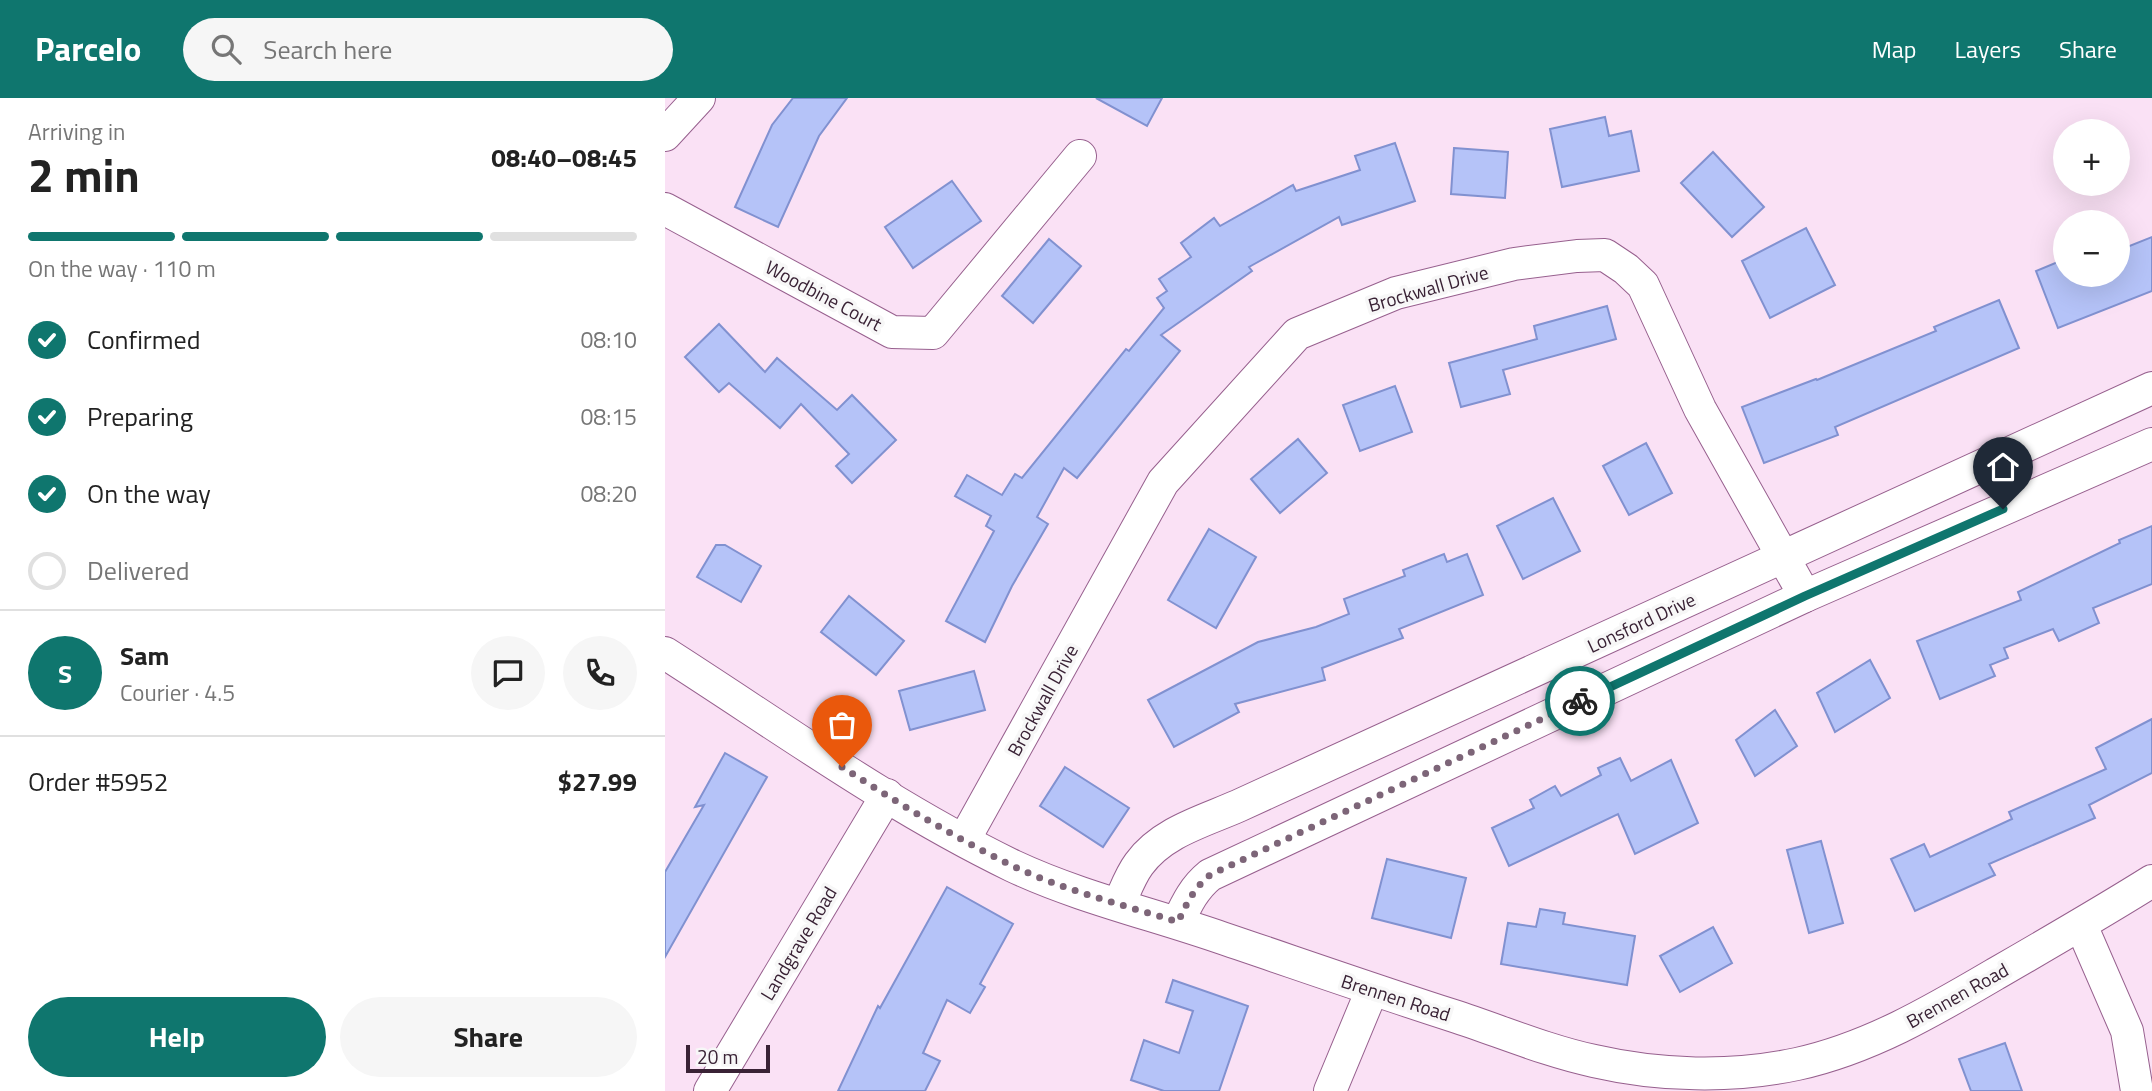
<!DOCTYPE html>
<meta charset="utf-8">
<style>
:root{--surface:#fff;--page:#f6f6f6;--text:#222;--muted:#767676;--line:#e0e0e0;--accent:#0f766e}
body{margin:0;font-family:"Titillium Web",sans-serif;background:var(--page);color:var(--text);height:100vh;display:flex;flex-direction:column;font-size:26px;white-space:nowrap}
*{box-sizing:border-box;margin:0}
p{font-size:23px;color:var(--muted)}
.icon{flex:none;width:38px;height:38px;fill:none;stroke:currentColor;stroke-width:2;stroke-linecap:round;stroke-linejoin:round}
.map{position:relative;flex:1;overflow:hidden}
.details{display:flex;flex-direction:column;background:var(--surface);width:665px}
.details>*{flex:none}
.fabs{position:absolute;left:1388px;top:21px;display:grid;gap:14px}
.fabs a{display:grid;place-items:center;width:77px;height:77px;border-radius:50%;background:var(--surface);box-shadow:0 7px 28px #0002;font-size:35px}
.scale{position:absolute;left:21px;bottom:18px;width:84px;box-sizing:border-box;padding-left:7px;border:4px solid #392235;border-top:0;font-size:19px;line-height:24px;white-space:nowrap;color:#392235;-webkit-text-stroke:5px #f7f7f7;paint-order:stroke}
.pin{position:absolute;display:grid;place-items:center;width:60px;height:60px;color:#fff;margin:-72px -30px;border-radius:50% 50% 50% 0;rotate:-45deg;box-shadow:0 0 7px #0007}
.pin .icon{rotate:45deg}
.courier{position:absolute;display:grid;place-items:center;width:70px;height:70px;margin:-35px;border:5px solid #0f766e;border-radius:50%;background:#fff;color:#222;box-shadow:0 2px 9px #0007}
.headline em{font-style:normal;font-weight:700}
.headline div{display:flex;flex-direction:column-reverse}
.headline{display:flex;align-items:center;justify-content:space-between;height:119px;padding:0 28px}
h1{font-size:46px;font-weight:700;line-height:52px}
.bar{display:grid;grid-template-columns:repeat(4,1fr);gap:10px 7px;align-content:center;height:84px;padding:0 28px}
.bar i{height:9px;border-radius:5px;background:var(--line)}
.bar .on{background:var(--accent)}
.bar p{grid-column:span 4}
.line{display:flex;align-items:center;gap:18px;padding:0 28px;border-top:2px solid var(--line)}
.line div{flex:1}
.round{display:grid;place-items:center;flex:none;width:74px;height:74px;border-radius:37px;background:var(--page)}
ol{padding:0 28px;list-style:none}
li{display:flex;align-items:center;gap:21px;height:77px}
li p{margin-inline-start:auto}
li .icon{padding:7px;border-radius:50%;background:var(--accent);color:#fff;stroke-width:4}
li:last-child{color:var(--muted)}
li i{width:38px;height:38px;border:4px solid var(--line);border-radius:50%}
.primary-button{display:flex;gap:14px;margin-top:auto;padding:14px 28px}
.primary-button a{flex:1;height:80px;border-radius:42px;background:var(--accent);color:#fff;font-size:28px;font-weight:700;line-height:80px;text-align:center}
.primary-button a+a{background:var(--page);color:var(--text)}
header{display:flex;align-items:center;gap:42px;box-sizing:border-box;height:98px;padding:0 35px;background:var(--accent);color:#fff}
header strong{font-size:33px}
nav{display:flex;gap:38px;margin-inline-start:auto;font-size:24px}
.search{width:490px;height:63px;background:var(--page);display:flex;align-items:center;gap:18px;box-sizing:border-box;padding:0 24px;border-radius:38px;color:var(--muted);font-size:26px}
main{display:flex;flex:1;min-height:0}
.map>svg:first-child{display:block}
.building{fill:#b5c3f8;stroke:#8191d0;stroke-width:2}
.lines{fill:none;stroke-linecap:round;stroke-linejoin:round}
.minor-casing{stroke:#97608e;stroke-width:34}
.minor{stroke:#fff;stroke-width:32}
.done{stroke:#7d6578;stroke-width:7;stroke-dasharray:0 12.6}
.route{stroke:#0f766e;stroke-width:9}
.labels{text-anchor:middle;dominant-baseline:central;stroke-width:7;stroke-linejoin:round;paint-order:stroke}
.street-label{font-size:19px;fill:#392235;stroke:#f7f7f7}
</style>
<header>
<strong>Parcelo</strong>
<div class="search"><svg class="icon" aria-label="search" viewBox="0 0 24 24"><circle cx="10" cy="10" r="6"/><path d="M15 15l6 6"/></svg>Search here</div>
<nav><a>Map</a><a>Layers</a><a>Share</a></nav>
</header>
<main>
<section class="details">
<div class="headline"><div><h1>2 min</h1><p>Arriving in</p></div><em>08:40–08:45</em></div>
<div class="bar"><i class="on"></i><i class="on"></i><i class="on"></i><i></i><p>On the way · 110 m</p></div>
<ol>
<li><svg class="icon" aria-label="check" viewBox="0 0 24 24"><path d="M5 12l5 5 9-10"/></svg>Confirmed<p>08:10</p></li>
<li><svg class="icon" aria-label="check" viewBox="0 0 24 24"><path d="M5 12l5 5 9-10"/></svg>Preparing<p>08:15</p></li>
<li><svg class="icon" aria-label="check" viewBox="0 0 24 24"><path d="M5 12l5 5 9-10"/></svg>On the way<p>08:20</p></li>
<li><i></i>Delivered</li>
</ol>
<div class="line" style="height:126px"><b class="round" style="background:var(--accent);color:#fff">S</b><div><b>Sam</b><p>Courier · 4.5</p></div><a class="round"><svg class="icon" aria-label="chat" viewBox="0 0 24 24"><path d="M4 5h16v11H9l-5 4z"/></svg></a><a class="round"><svg class="icon" aria-label="phone" viewBox="0 0 24 24"><path d="M5 4h4l2 5-3 2q2 4 5 5l2-3 5 2v4C11 20 4 13 5 4z"/></svg></a></div>
<div class="line" style="height:91px"><div>Order #5952</div><b>$27.99</b></div>
<div class="primary-button"><a>Help</a><a>Share</a></div>
</section>
<div class="map">
<svg width="1487" height="993" viewBox="0 0 1487 993">
<rect width="100%" height="100%" fill="#fae1f5"/>
<g class="building">
<path d="M128 0H182L154 38 113 129 70 109 107 27Z"/>
<path d="M431 0H497L482 28Z"/>
<path d="M940 19 944 38 966 33 974 73 897 89 885 31Z"/>
<path d="M730 45 750 103 677 127 674 119 584 169 587 173 496 237 515 253 412 380 399 370 372 419 383 426 347 488 320 544 281 523 329 433 321 428 326 418 290 398 302 377 337 397 350 376 357 380 461 251 464 253 499 210 492 200 502 193 494 181 526 159 516 145 549 120 555 128 628 87 631 93 695 72 690 58Z"/>
<path d="M789 50 843 54 840 100 786 96Z"/>
<path d="M1048 54 1099 109 1067 139 1016 85Z"/>
<path d="M287 83 316 123 248 170 220 129Z"/>
<path d="M1141 130 1170 187 1105 220 1077 163Z"/>
<path d="M1487 139V193L1393 230 1371 173 1400 161V177H1452V153Z"/>
<path d="M384 141 416 168 368 225 337 198Z"/>
<path d="M1334 202 1354 250 1170 329 1173 337 1099 365 1077 309 1151 281 1152 282 1271 233 1269 229Z"/>
<path d="M942 208 951 241 838 272 845 296 796 309 784 265 872 241 869 228Z"/>
<path d="M54 226 100 274 112 260 172 312 187 297 231 342 187 385 171 368 184 356 136 306 115 330 64 285 54 294 20 259Z"/>
<path d="M730 288 747 334 695 353 678 307Z"/>
<path d="M633 341 662 375 615 415 586 381Z"/>
<path d="M981 345 1007 395 964 417 938 368Z"/>
<path d="M888 400 915 453 858 481 832 428Z"/>
<path d="M1487 428V486L1428 510 1434 525 1394 543 1388 531 1339 550 1343 560 1325 567 1330 578 1275 601 1252 543 1356 502 1353 494 1455 445 1454 442Z"/>
<path d="M544 431 591 459 551 530 503 502Z"/>
<path d="M51 447H60L96 468 76 504 32 479Z"/>
<path d="M779 456 782 464 802 456 818 497 734 531 738 540 657 570 660 582 570 606 574 614 509 649 483 602 593 544 651 529 684 516 679 501 740 478 738 472Z"/>
<path d="M184 498 239 543 211 577 156 534Z"/>
<path d="M1205 562 1225 600 1170 634 1152 595Z"/>
<path d="M309 573 320 612 245 632 234 593Z"/>
<path d="M1110 612 1132 648 1090 678 1071 642Z"/>
<path d="M1487 621V675L1424 707 1430 720 1324 766 1330 777 1250 813 1226 761 1259 746 1265 759 1347 721 1344 714 1441 671 1431 650Z"/>
<path d="M60 655 102 679 0 859V774L39 707 30 709Z"/>
<path d="M955 660 966 683 1006 662 1033 725 970 756 953 716 844 768 827 730 869 710 865 702 890 688 896 698 936 677 933 670Z"/>
<path d="M400 669 464 710 438 749 375 708Z"/>
<path d="M1156 743 1178 825 1144 835 1122 752Z"/>
<path d="M722 761 801 780 786 840 707 820Z"/>
<path d="M282 789 348 826 315 886 320 889 305 915 282 902 258 955 275 963 260 993H173L213 908 215 910Z"/>
<path d="M875 811 900 815 898 826 970 838 962 887 836 866 843 825 871 829Z"/>
<path d="M1048 829 1067 865 1015 894 995 858Z"/>
<path d="M508 882 583 908 554 993H499L466 982 479 942 514 955 528 913 501 904Z"/>
<path d="M1340 945 1357 993H1306L1294 961Z"/>
</g>
<g class="lines">
<g class="minor-casing">
<g id="minor">
<path d="M0 37 34 0"/>
<path d="M0 111 227 234 268 235 415 58"/>
<path d="M0 555C114 628 226 709 348 768 414 799 488 816 557 840 634 866 711 893 789 918 835 933 882 953 929 963 994 978 1067 980 1132 966 1205 950 1269 912 1332 875 1384 845 1436 815 1487 783"/>
<path d="M299 742 498 384 632 236 731 195 849 166 912 158 940 157 961 171 978 187 1035 311 1140 498"/>
<path d="M454 806C460 793 465 778 474 766 497 734 539 723 573 708L1487 290"/>
<path d="M513 824C522 805 529 790 545 777L1140 498 1487 346"/>
<path d="M1416 827 1462 933 1472 993"/>
<path d="M45 993 222 697"/>
<path d="M665 993 707 892"/>
</g>
</g>
<use href="#minor" class="minor"/>
</g>
<g class="lines">
<path class="done" d="M177 669C233 705 290 740 350 769 401 793 459 807 513 824 522 805 529 790 545 777L915 603"/>
<path class="route" d="M915 603 1140 498 1338 411"/>
</g>
<g class="labels">
<g class="street-label">
<text transform="translate(763 190) rotate(-16)">Brockwall Drive</text>
<text transform="translate(159 197) rotate(28)">Woodbine Court</text>
<text transform="translate(976 524) rotate(-25)">Lonsford Drive</text>
<text transform="translate(377 602) rotate(-61)">Brockwall Drive</text>
<text transform="translate(133 845) rotate(-59)">Landgrave Road</text>
<text transform="translate(1292 897) rotate(-29)">Brennen Road</text>
<text transform="translate(731 899) rotate(18)">Brennen Road</text>
</g>
</g>
</svg>
<div class="fabs">
<a>+</a>
<a>−</a>
</div>
<div class="scale">20 m</div>
<div class="pin" style="left:177px;top:669px;background:#ea580c"><svg class="icon" aria-label="bag" viewBox="0 0 24 24"><path d="M5 8h14l-1 12H6zM9 8a3 3 0 0 1 6 0"/></svg></div>
<div class="pin" style="left:1338px;top:411px;background:#1f2937"><svg class="icon" aria-label="home" viewBox="0 0 24 24"><path d="M3 11l9-7 9 7M6 9v11h12V9"/></svg></div>
<div class="courier" style="left:915px;top:603px"><svg class="icon" aria-label="bike" viewBox="0 0 24 24"><circle cx="6" cy="16" r="4"/><circle cx="18" cy="16" r="4"/><path d="M6 16l4-8h5l3 8M10 8l3 8H6M13 5h3"/></svg></div>
</div>
</main>
